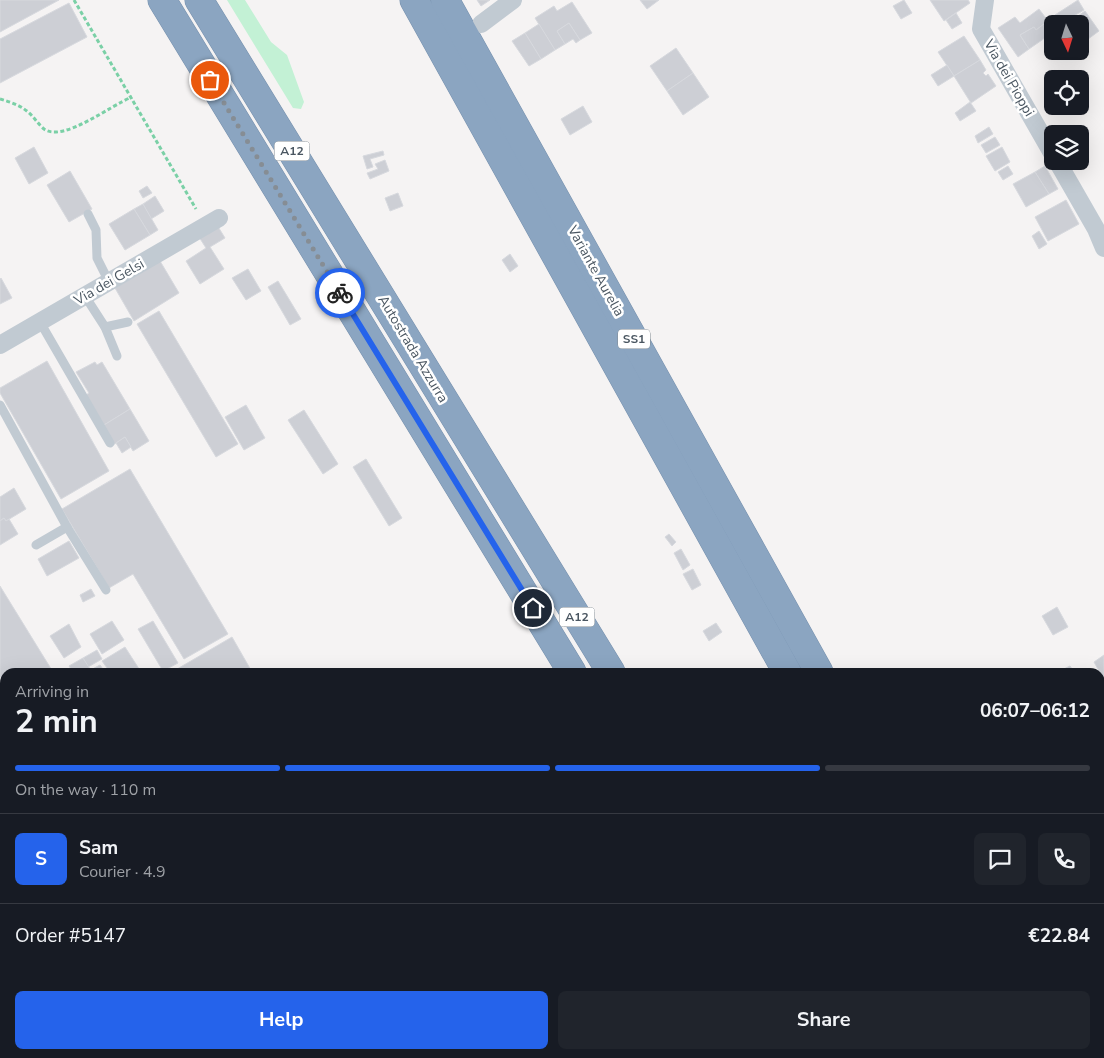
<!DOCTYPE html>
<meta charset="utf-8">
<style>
:root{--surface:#171b24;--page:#20242c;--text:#f1f3f6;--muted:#9ea1a6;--line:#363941;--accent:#2563eb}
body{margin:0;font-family:"Nunito Sans",sans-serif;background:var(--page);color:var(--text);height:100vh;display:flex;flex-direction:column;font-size:19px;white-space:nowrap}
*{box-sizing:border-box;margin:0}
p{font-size:16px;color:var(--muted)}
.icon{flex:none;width:28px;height:28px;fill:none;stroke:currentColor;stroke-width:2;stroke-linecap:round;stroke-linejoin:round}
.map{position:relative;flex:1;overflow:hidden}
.panel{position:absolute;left:0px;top:668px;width:1105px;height:391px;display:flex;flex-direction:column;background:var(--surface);border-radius:15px 15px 0 0;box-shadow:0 5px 20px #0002}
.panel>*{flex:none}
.needle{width:32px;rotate:176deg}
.buttons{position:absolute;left:1044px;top:15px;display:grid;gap:10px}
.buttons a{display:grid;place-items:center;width:45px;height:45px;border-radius:8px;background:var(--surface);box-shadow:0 5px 20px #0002;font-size:25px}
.pin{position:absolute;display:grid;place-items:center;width:42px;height:42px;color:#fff;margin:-21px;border:2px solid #fff;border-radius:50%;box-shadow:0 1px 5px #0007}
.courier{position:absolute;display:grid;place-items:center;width:50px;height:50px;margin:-25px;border:4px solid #2563eb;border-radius:50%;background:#fff;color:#222;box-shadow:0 1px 6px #0007}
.overview em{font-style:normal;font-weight:700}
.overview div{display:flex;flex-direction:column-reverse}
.overview{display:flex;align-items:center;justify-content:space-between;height:85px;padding:0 15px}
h1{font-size:32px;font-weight:700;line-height:38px}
.bar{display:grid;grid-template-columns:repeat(4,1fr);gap:8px 5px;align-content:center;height:60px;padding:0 15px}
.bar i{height:6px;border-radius:4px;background:var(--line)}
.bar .current{background:var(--accent)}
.bar p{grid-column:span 4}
.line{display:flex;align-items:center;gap:12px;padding:0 15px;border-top:1px solid var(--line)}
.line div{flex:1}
.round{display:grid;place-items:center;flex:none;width:52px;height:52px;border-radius:8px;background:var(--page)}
.cta{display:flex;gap:10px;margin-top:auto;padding:10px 15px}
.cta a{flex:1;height:58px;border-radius:8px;background:var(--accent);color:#fff;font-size:20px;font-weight:700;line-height:58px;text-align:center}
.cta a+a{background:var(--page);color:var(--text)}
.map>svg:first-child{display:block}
.green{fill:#c3f1d5}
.building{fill:#cdcfd5;stroke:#d7d9de}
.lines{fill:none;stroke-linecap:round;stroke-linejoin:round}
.highway-casing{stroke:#7690ad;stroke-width:29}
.path{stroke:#7ad0a6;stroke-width:3;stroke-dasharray:4 2.5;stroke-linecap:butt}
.lane{stroke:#c1cad2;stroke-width:9}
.street{stroke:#c1cad2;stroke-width:18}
.highway{stroke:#8ba5c1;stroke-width:28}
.done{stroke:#868d94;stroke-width:5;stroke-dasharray:0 9}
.route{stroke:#2563eb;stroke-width:6}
.labels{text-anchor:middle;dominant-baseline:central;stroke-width:5;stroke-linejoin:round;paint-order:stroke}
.shield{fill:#fff;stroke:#808990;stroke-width:1}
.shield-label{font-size:12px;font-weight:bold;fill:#4a5661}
.street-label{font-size:14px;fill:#4a5661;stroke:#fff}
</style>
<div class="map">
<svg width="1104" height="1058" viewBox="0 0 1104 1058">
<rect width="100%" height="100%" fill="#f5f3f3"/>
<path class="green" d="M227 0H245L271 42 287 55 304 102 301 109 293 108Z"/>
<g class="building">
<path d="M0 0H59L0 32Z"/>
<path d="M477 0H490L481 6Z"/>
<path d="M640 0H659L647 9Z"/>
<path d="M904 0 912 13 901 19 893 6Z"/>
<path d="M930 0H968L970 3 944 21Z"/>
<path d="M1078 0 1084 10 1060 24 1055 15Z"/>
<path d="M572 2 592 33 580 40 569 23 557 31 565 44 555 50 535 18 554 6 557 11Z"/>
<path d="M69 3 87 37 0 83V39Z"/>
<path d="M1039 9 1048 21 1036 30 1034 27 1020 35 1029 49 1018 57 998 28 1015 17 1020 23Z"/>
<path d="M1085 11 1099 31 1080 45V24H1067Z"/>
<path d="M956 13 962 23 952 29 946 20Z"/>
<path d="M1048 21 1050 24 1047 26 1052 33 1029 49 1020 35 1034 27 1036 30Z"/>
<path d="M569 23 580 40 576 43 573 39 565 44 557 31Z"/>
<path d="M539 24 555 50 541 59 525 33Z"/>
<path d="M525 33 541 59 529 66 512 41Z"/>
<path d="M964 36 980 60 954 76 938 52Z"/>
<path d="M676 48 693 73 667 91 650 66Z"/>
<path d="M980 60 986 70 983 73 986 76 988 74 996 86 971 103 954 76Z"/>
<path d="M947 65 954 76 938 86 931 75Z"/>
<path d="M693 73 709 97 683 115 667 91Z"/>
<path d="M970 102 976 111 960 121 955 113Z"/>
<path d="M583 106 592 122 570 135 561 119Z"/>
<path d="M989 127 993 134 978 143 975 136Z"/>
<path d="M995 137 1000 145 986 153 981 145Z"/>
<path d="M34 147 48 173 29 184 15 158Z"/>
<path d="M1002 147 1010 162 995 171 986 156Z"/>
<path d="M383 151 384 155 370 159 373 167 367 169 363 156Z"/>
<path d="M385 160 389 171 370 179 367 173 378 169 375 164Z"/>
<path d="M1008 166 1013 174 1003 180 998 172Z"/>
<path d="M1045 166 1058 189 1049 194 1035 172Z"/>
<path d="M70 171 92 209 69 222 47 185Z"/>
<path d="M1035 172 1049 194 1026 207 1013 184Z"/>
<path d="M147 186 152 193 143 198 139 191Z"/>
<path d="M398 193 403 206 390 211 385 198Z"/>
<path d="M155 196 164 211 151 219 143 204Z"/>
<path d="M1066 200 1079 224 1048 241 1035 217Z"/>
<path d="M143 204 158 230 150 235 134 209Z"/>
<path d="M134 209 150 235 125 250 109 224Z"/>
<path d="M217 225 225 238 210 247 224 269 200 284 186 261 206 248 199 237Z"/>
<path d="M1039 231 1047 244 1039 249 1032 236Z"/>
<path d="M510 254 518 266 510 272 502 260Z"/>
<path d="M160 261 179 293 134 321 115 288Z"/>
<path d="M248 269 261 291 246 300 232 278Z"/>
<path d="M1 278 12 298 0 304V279Z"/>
<path d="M278 281 301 319 290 325 268 287Z"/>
<path d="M159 311 238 444 216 457 137 324Z"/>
<path d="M47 361 109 471 61 499 0 393V388Z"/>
<path d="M95 362 97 365 102 362 130 409 104 425 86 395 89 393 76 372Z"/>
<path d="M246 405 265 438 244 450 225 417Z"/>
<path d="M130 409 149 441 133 451 125 437 113 445 104 425Z"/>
<path d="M304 410 338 464 323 474 288 420Z"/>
<path d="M125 437 131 447 122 453 116 443Z"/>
<path d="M366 459 402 518 389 526 353 467Z"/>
<path d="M130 469 228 634 184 659 133 574 109 588 62 509Z"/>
<path d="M14 488 26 509 6 521 4 518 0 521V497Z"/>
<path d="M4 518 6 521 9 519 18 534 0 545V521Z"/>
<path d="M669 534 676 542 672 546 665 537Z"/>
<path d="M69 541 79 558 47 576 38 559Z"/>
<path d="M681 549 690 565 683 570 674 553Z"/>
<path d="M693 569 701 585 692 590 683 574Z"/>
<path d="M0 586 53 672H5V684L0 676Z"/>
<path d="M91 589 95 596 83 602 80 595Z"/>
<path d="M1057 607 1068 627 1053 635 1042 616Z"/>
<path d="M112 621 124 640 102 654 90 634Z"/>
<path d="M153 621 178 663 163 671 138 629Z"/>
<path d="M716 623 722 632 709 641 703 631Z"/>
<path d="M69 624 81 647 64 658 50 636Z"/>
<path d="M232 637 252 672H172Z"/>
<path d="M125 647 141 672H110L102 661Z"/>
<path d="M97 650 102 659 88 667 83 658Z"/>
<path d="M1104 655V687L1100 681V672H1097L1099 671 1094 662Z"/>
<path d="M83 658 90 669 84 672H73L69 666Z"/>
<path d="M100 665 105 672H87Z"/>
<path d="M1070 666 1074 672H1058Z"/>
<path d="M0 699 5 707V805L0 796Z"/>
<path d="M1100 729 1104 735V754L1100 757Z"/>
<path d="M1101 796 1104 801V820L1100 823Z"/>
<path d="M1103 841 1104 852 1101 854 1100 843Z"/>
<path d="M39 1054H83L76 1058H41Z"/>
<path d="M250 1054H268L262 1058H252Z"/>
<path d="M367 1054H383L386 1058H370Z"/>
</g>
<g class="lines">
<g class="highway-casing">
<g id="highway">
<path d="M162 0 572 672"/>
<path d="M199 0 611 672"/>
<path d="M414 0 787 672"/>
<path d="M445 0 819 672"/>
<path d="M808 1054 811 1058"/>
<path d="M847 1054 849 1058"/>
<path d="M999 1054 1002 1058"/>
<path d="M1031 1054 1033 1058"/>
</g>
</g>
<g class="path">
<path d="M74 0 196 209"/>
<path d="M0 99C10 102 20 105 28 112 34 117 38 124 44 129 63 143 111 105 132 97"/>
<path d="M363 1054 365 1058"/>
<path d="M392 1054 394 1058"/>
</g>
<g class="lane">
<path d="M88 214 96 230 97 258 109 282"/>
<path d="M85 296 105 327 117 356"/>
<path d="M40 322 110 443"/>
<path d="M105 327 128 322"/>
<path d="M0 405 67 527 36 545"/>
<path d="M67 527 106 590"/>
<path d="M523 1054 526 1058"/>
<path d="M548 1054 551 1058"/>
<path d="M608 1058 614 1054"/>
</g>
<g class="street">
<path d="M985 0 981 29 1052 153"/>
<path d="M481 24 513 0"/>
<path d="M1057 161 1096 229 1104 248"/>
<path d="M0 345 219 218"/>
<path d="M0 890 5 897"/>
<path d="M1100 991 1104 987"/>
<path d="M109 1054 111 1058"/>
</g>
<use href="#highway" class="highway"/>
</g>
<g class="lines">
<path class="done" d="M210 80 340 293"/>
<path class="route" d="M340 293 533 608"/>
</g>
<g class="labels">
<g class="shield">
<rect x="274.5" y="141.5" width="35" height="19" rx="4"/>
<rect x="618" y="329.5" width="32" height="19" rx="4"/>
<rect x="559.5" y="607.5" width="35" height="19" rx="4"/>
</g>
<g class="shield-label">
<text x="292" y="151">A12</text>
<text x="634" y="339">SS1</text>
<text x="577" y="617">A12</text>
</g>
<g class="street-label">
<text transform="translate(1009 78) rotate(60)">Via dei Pioppi</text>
<text transform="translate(596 271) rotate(61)">Variante Aurelia</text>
<text transform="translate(109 282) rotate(-30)">Via dei Gelsi</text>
<text transform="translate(413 349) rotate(59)">Autostrada Azzurra</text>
</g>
</g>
</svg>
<div class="buttons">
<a><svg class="needle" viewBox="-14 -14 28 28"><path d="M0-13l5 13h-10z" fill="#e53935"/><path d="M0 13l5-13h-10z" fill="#9ea1a6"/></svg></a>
<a><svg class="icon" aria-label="locate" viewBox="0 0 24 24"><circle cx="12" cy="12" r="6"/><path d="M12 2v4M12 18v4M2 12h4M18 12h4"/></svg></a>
<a><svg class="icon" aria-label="layers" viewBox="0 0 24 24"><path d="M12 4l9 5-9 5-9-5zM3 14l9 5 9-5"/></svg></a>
</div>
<div class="pin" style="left:210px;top:80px;background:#ea580c"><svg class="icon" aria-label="bag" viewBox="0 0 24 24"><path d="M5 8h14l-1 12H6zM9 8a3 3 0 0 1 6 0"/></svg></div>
<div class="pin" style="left:533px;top:608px;background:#1f2937"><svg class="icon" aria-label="home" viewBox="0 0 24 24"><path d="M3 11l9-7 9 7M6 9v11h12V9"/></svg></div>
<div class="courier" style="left:340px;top:293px"><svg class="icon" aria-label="bike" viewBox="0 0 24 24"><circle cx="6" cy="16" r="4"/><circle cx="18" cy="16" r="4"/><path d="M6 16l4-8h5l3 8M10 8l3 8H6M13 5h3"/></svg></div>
<section class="panel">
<div class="overview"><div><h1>2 min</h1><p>Arriving in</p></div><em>06:07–06:12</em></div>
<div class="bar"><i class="current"></i><i class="current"></i><i class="current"></i><i></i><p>On the way · 110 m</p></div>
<div class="line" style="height:90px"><b class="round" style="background:var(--accent);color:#fff">S</b><div><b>Sam</b><p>Courier · 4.9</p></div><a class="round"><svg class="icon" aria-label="chat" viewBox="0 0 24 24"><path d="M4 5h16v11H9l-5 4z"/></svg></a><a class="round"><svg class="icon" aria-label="phone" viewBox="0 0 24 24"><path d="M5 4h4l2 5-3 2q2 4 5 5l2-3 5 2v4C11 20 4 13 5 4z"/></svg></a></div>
<div class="line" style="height:65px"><div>Order #5147</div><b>€22.84</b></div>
<div class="cta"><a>Help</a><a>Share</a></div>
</section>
</div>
